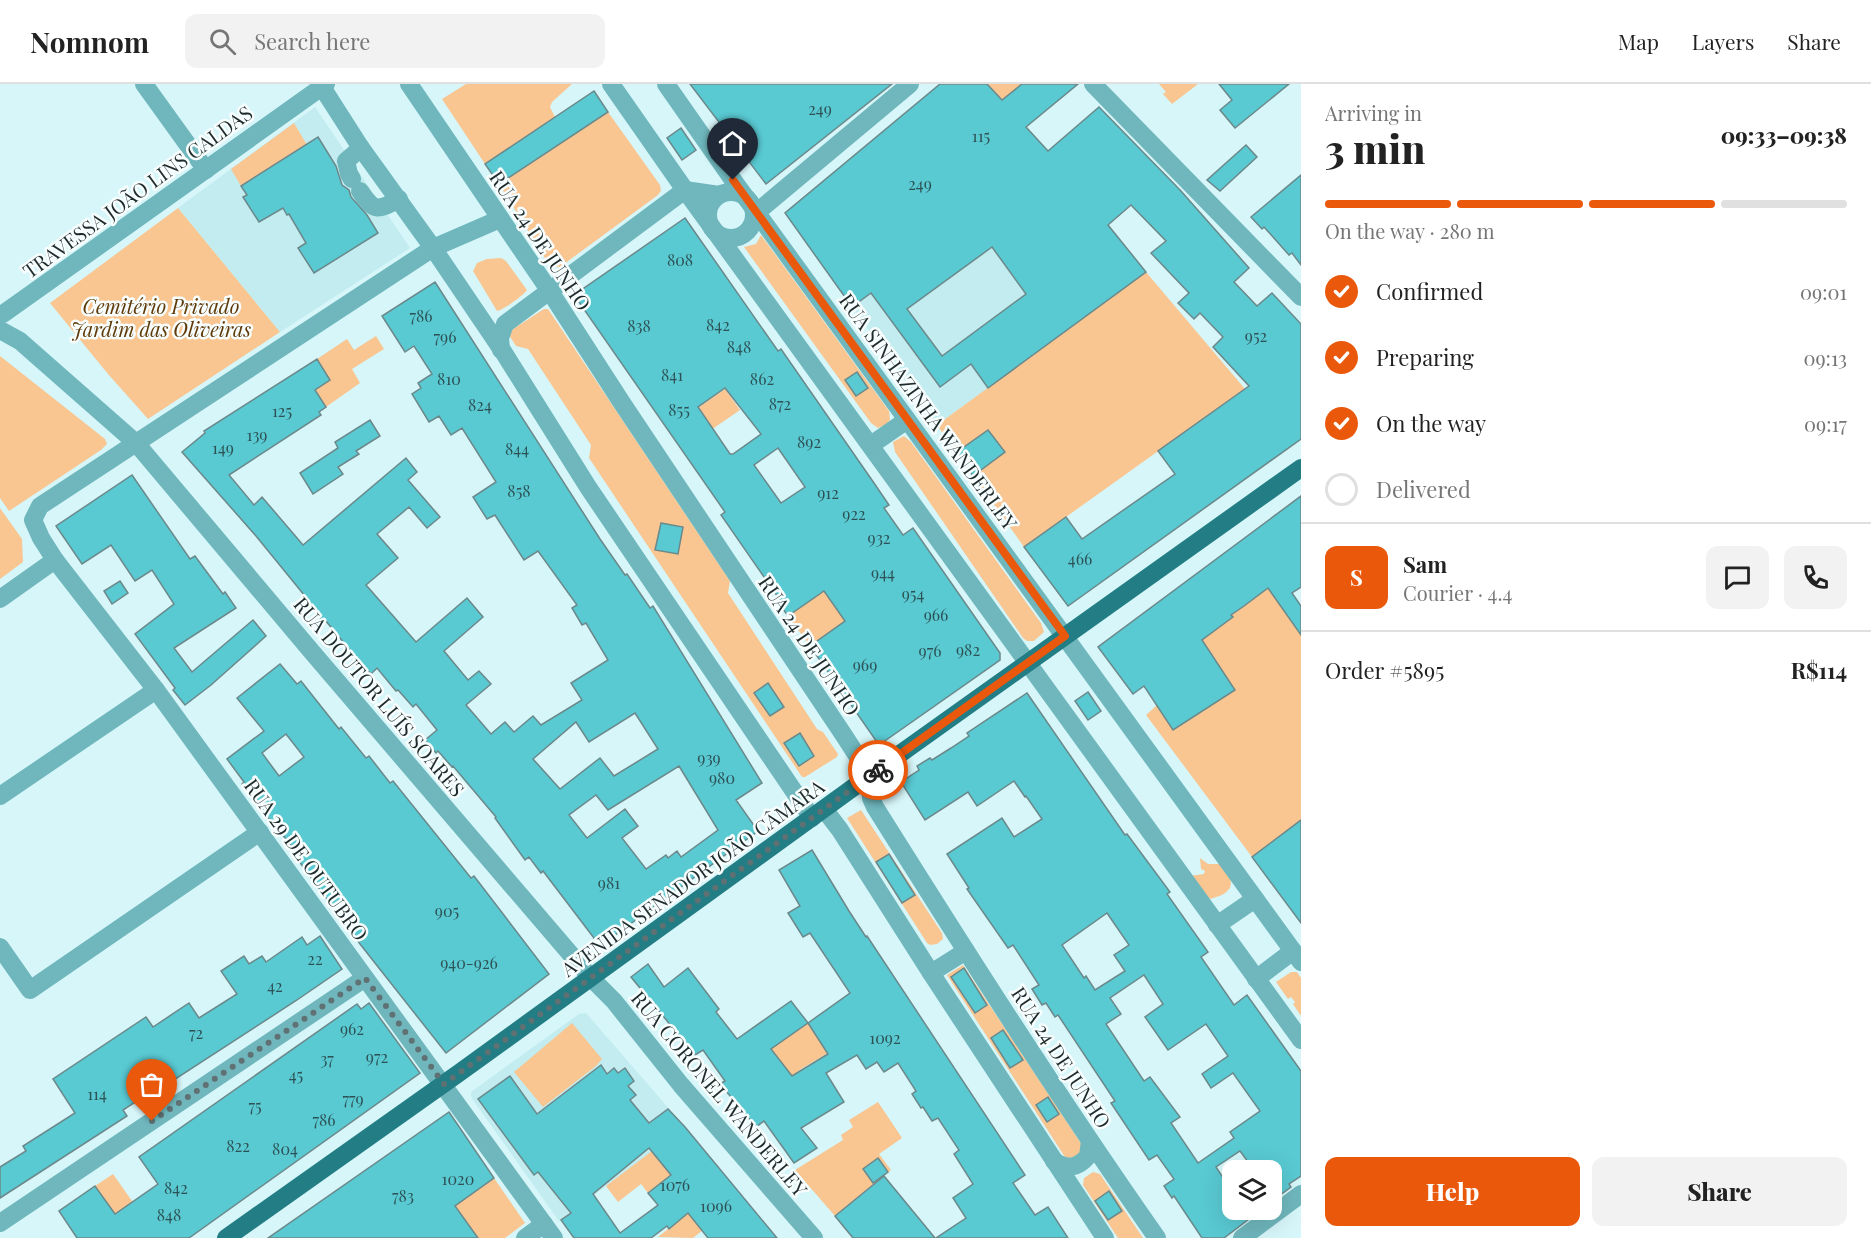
<!DOCTYPE html>
<meta charset="utf-8">
<style>
:root{--surface:#fff;--page:#f2f2f2;--text:#222;--muted:#767676;--line:#e0e0e0;--accent:#ea580c}
body{margin:0;font-family:"Playfair Display",serif;background:var(--page);color:var(--text);height:100vh;display:flex;flex-direction:column;font-size:22px;white-space:nowrap}
*{box-sizing:border-box;margin:0}
p{font-size:20px;color:var(--muted)}
.icon{flex:none;width:33px;height:33px;fill:none;stroke:currentColor;stroke-width:2;stroke-linecap:round;stroke-linejoin:round}
.map{position:relative;flex:1;overflow:hidden}
.panel{display:flex;flex-direction:column;background:var(--surface);width:570px}
.panel>*{flex:none}
.fabs{position:absolute;left:1222px;top:1076px;display:grid;gap:12px}
.fabs a{display:grid;place-items:center;width:60px;height:60px;border-radius:12px;background:var(--surface);box-shadow:0 6px 24px #0002;font-size:30px}
.pin{position:absolute;display:grid;place-items:center;width:51px;height:51px;color:#fff;margin:-62px -26px;border-radius:50% 50% 50% 0;rotate:-45deg;box-shadow:0 0 6px #0007}
.pin .icon{rotate:45deg}
.courier{position:absolute;display:grid;place-items:center;width:60px;height:60px;margin:-30px;border:4px solid #ea580c;border-radius:50%;background:#fff;color:#222;box-shadow:0 2px 8px #0007}
.headline em{font-style:normal;font-weight:800}
.headline div{display:flex;flex-direction:column-reverse}
.headline{display:flex;align-items:center;justify-content:space-between;height:102px;padding:0 24px}
h1{font-size:39px;font-weight:800;line-height:45px}
.bar{display:grid;grid-template-columns:repeat(4,1fr);gap:9px 6px;align-content:center;height:72px;padding:0 24px}
.bar i{height:8px;border-radius:4px;background:var(--line)}
.bar .active{background:var(--accent)}
.bar p{grid-column:span 4}
.line{display:flex;align-items:center;gap:15px;padding:0 24px;border-top:2px solid var(--line)}
.line div{flex:1}
.round{display:grid;place-items:center;flex:none;width:63px;height:63px;border-radius:12px;background:var(--page)}
ol{padding:0 24px;list-style:none}
li{display:flex;align-items:center;gap:18px;height:66px}
li p{margin-inline-start:auto}
li .icon{padding:6px;border-radius:50%;background:var(--accent);color:#fff;stroke-width:4}
li:last-child{color:var(--muted)}
li i{width:33px;height:33px;border:3px solid var(--line);border-radius:50%}
.button{display:flex;gap:12px;margin-top:auto;padding:12px 24px}
.button a{flex:1;height:69px;border-radius:12px;background:var(--accent);color:#fff;font-size:24px;font-weight:800;line-height:69px;text-align:center}
.button a+a{background:var(--page);color:var(--text)}
header{display:flex;align-items:center;gap:36px;box-sizing:border-box;height:84px;padding:0 30px;background:var(--surface);border-bottom:2px solid var(--line)}
header strong{font-size:28px}
nav{display:flex;gap:33px;margin-inline-start:auto;font-size:21px}
.search{width:420px;height:54px;background:var(--page);display:flex;align-items:center;gap:15px;box-sizing:border-box;padding:0 21px;border-radius:12px;color:var(--muted);font-size:22px}
main{display:flex;flex:1;min-height:0}
.map>svg:first-child{display:block}
.built{fill:#c2ecef;fill-rule:evenodd}
.green{fill:#f9c692;fill-rule:evenodd}
.building{fill:#59c9d2;stroke:#6b888a;stroke-width:1.5;fill-rule:evenodd}
.lines{fill:none;stroke-linecap:round;stroke-linejoin:round}
.minor{stroke:#6fb7bd;stroke-width:18}
.major{stroke:#227d84;stroke-width:18}
.done{stroke:#5f7173;stroke-width:6;stroke-dasharray:0 10.8}
.route{stroke:#ea580c;stroke-width:8}
.labels{text-anchor:middle;dominant-baseline:central;stroke-width:5;stroke-linejoin:round;paint-order:stroke}
.number-label{font-size:16px;fill:#2d5255}
.street-label{font-size:20px;fill:#1e2a2b;stroke:#f8fefe}
.park-label{font-size:20px;font-style:italic;fill:#5f3a09;stroke:#f8fefe}
</style>
<header>
<strong>Nomnom</strong>
<div class="search"><svg class="icon" aria-label="search" viewBox="0 0 24 24"><circle cx="10" cy="10" r="6"/><path d="M15 15l6 6"/></svg>Search here</div>
<nav><a>Map</a><a>Layers</a><a>Share</a></nav>
</header>
<main>
<div class="map">
<svg width="1301" height="1154" viewBox="0 0 1301 1154">
<rect width="100%" height="100%" fill="#d7f6f9"/>
<g class="built">
<path d="M315 23 410 164 280 248 178 124Z"/>
<path d="M1056 75 1146 188 937 341 852 223Z"/>
<path d="M586 929 685 1043 559 1137 473 1016 471 1011V1008L579 930ZM552 1045 540 1087 534 1091 519 1071Z"/>
</g>
<g class="green">
<path d="M466 0H572L552 18 550 23 555 33 485 80 442 15Z"/>
<path d="M987 0H1022L1002 16Z"/>
<path d="M1159 0H1198L1172 20 1163 10 1166 8Z"/>
<path d="M608 28 660 101 661 107 658 111 560 183 550 182 499 100Z"/>
<path d="M294 39 307 61 241 102 231 85Z"/>
<path d="M178 124 280 248 148 335 108 290 50 219Z"/>
<path d="M761 151 889 327 890 336 887 340 878 344 871 339 744 163 756 160Z"/>
<path d="M501 174 506 177 527 206C524 211 503 226 497 227L473 187 477 179 487 175Z"/>
<path d="M1146 188 1245 305 1024 463 937 341Z"/>
<path d="M544 225H548L730 497 728 509 817 645 823 648 838 670 837 673 805 693H802L589 374 591 361 528 265 516 262 509 251 510 247Z"/>
<path d="M376 252 384 265 352 285 360 299 326 323 315 306 330 296 317 275 347 255 354 266Z"/>
<path d="M0 272 105 355 107 360 101 366 9 427 0 414Z"/>
<path d="M725 305 740 326 682 366 667 345Z"/>
<path d="M904 352 911 358 1041 539 1044 548 1034 557H1027L1023 554 895 368 893 358Z"/>
<path d="M0 424 22 455 23 478 0 495Z"/>
<path d="M1268 504 1301 551V736L1252 773 1146 631 1157 621 1173 646 1234 606 1201 554 1232 533 1231 531Z"/>
<path d="M824 507 845 537 810 562 788 532Z"/>
<path d="M861 726 942 849 943 855 937 860 930 861 927 859 847 734Z"/>
<path d="M1200 774 1208 780H1223C1236 799 1234 809 1210 815L1189 792 1204 790 1205 787 1201 785Z"/>
<path d="M963 881 1082 1061 1078 1073 1067 1074 1065 1073 947 891Z"/>
<path d="M1291 888H1297L1301 894V932L1293 920 1295 918 1291 913 1288 915 1276 898Z"/>
<path d="M572 939 602 975 596 982 543 1023 514 988Z"/>
<path d="M808 939 821 958 842 945 840 962 801 985 781 1001 771 965Z"/>
<path d="M878 1018 902 1054 879 1070 891 1086 835 1132 795 1086 843 1056 841 1051 853 1043 849 1036ZM878 1075 888 1088 873 1099 863 1085Z"/>
<path d="M652 1067 671 1091 648 1109 641 1100 618 1118 606 1102Z"/>
<path d="M1093 1088 1100 1090 1143 1154H1118L1083 1101 1084 1094Z"/>
<path d="M113 1090 158 1154H131L95 1102Z"/>
<path d="M494 1094 525 1139 505 1154H478L455 1122Z"/>
<path d="M688 1129 713 1138 693 1154 658 1153Z"/>
</g>
<g class="building">
<path d="M690 0H892L766 100Z"/>
<path d="M940 0H987L1002 16 1022 0H1078L1026 43 1048 67 1099 23 1181 107 1249 184 1234 198 1257 222 1272 209 1301 240V355L1068 522 1024 463 1066 433 1082 455 1175 390 1158 367 1249 302 1213 263 1223 253 1200 229 1194 235 1178 219 1189 209 1151 169 1166 157 1131 121 1108 141 1146 188 988 304 971 280 940 303 871 209 852 223 785 129ZM992 163 1026 210 942 272 907 225Z"/>
<path d="M1219 0H1289L1235 44 1220 26 1232 16Z"/>
<path d="M594 7 608 28 499 100 485 80Z"/>
<path d="M681 44 696 66 682 76 667 54Z"/>
<path d="M318 53 336 82 342 101 349 106 351 113 367 131 378 149 314 189 298 164 306 159 289 130 287 131 283 124 259 138 243 113 247 111 241 102Z"/>
<path d="M1246 61 1257 73 1220 107 1207 96Z"/>
<path d="M1301 91V181L1292 169 1289 171 1264 143 1262 145 1251 133Z"/>
<path d="M685 134 778 267 781 265 874 399 889 421 884 424 903 451 913 444 1000 569V576L879 661 810 562 845 537 824 507 788 532 778 518 780 516 721 431 725 428 574 211ZM725 304 761 350 733 370H730L698 323ZM778 364 805 403 781 419 754 381Z"/>
<path d="M435 198 600 455 625 491 627 490 650 524 653 522 762 699 736 716 758 747 600 862 543 787 541 789 529 773 525 776 495 734 496 733 453 682 452 683 438 667 436 669 425 656 437 646 416 620 413 623 398 606 396 607 377 584 371 590 359 577 325 536 323 537 307 519 309 517 256 452 182 368 205 349 204 347 317 275 330 296 315 306 326 323 319 328 321 331 229 391 254 421 262 413 303 461 406 374 417 388 408 396 440 433 427 444 409 423 377 450 398 474 366 501 416 558 467 514 483 533 444 567 468 596 479 587 491 600 466 621 491 650 505 638 514 648 533 632 541 641 582 616 571 599 608 576 586 539 582 541 572 524 577 521 538 467 524 476 495 431 487 435 473 413 496 398 462 344 451 351 439 332 429 338 412 310 421 304 418 299 432 290 414 262 405 268 382 232ZM635 629 658 665 614 692 600 674 560 705 533 675 576 638 589 658ZM679 682 718 746 681 773 677 767 668 774 666 771 646 785 622 754 638 742 625 725 587 754 569 731 596 711 608 726Z"/>
<path d="M857 288 868 304 856 312 845 296Z"/>
<path d="M370 336 380 352 356 367 359 370 338 383 343 390 313 410 300 389 338 364 335 358Z"/>
<path d="M988 346 1005 368 973 392 957 368Z"/>
<path d="M132 391 190 475 195 472 223 510 225 508 236 524 174 564 192 588 253 536 266 552 211 601 185 621 173 606 175 604 135 550 174 520 152 486 135 497 111 461 82 480 56 442Z"/>
<path d="M1301 412V503L1292 509 1301 522V551L1268 504 1244 522 1231 531 1233 533 1202 556 1235 606 1173 646 1144 602 1133 610 1098 563Z"/>
<path d="M661 439 683 443 678 470 655 466Z"/>
<path d="M120 497 128 509 112 520 104 507Z"/>
<path d="M280 580 297 600 301 597 339 645 341 643 366 674 369 672 390 699 393 697 471 794 474 792 549 890 446 969 360 860 290 765 292 763 282 750 251 713 242 700 244 698 227 675 264 647 237 614ZM286 650 304 673 279 692 262 669Z"/>
<path d="M768 599 784 623 770 632 754 609Z"/>
<path d="M1088 608 1101 627 1088 636 1075 617Z"/>
<path d="M1027 609 1125 751 1127 750 1170 808 1167 810 1208 868 1201 873 1234 921 1247 911 1301 987V1092L1289 1100 1291 1103 1272 1117V1086H1254L1240 1067 1216 1083 1233 1109V1125H1242L1249 1135 1224 1154H1202L1174 1112 1172 1114 1164 1102 1174 1095 1157 1071 1149 1076 1111 1019 1115 1017 1058 931 1055 933 1046 919 1042 921 1032 905 1039 901 1013 861 1008 864 967 805 969 804 947 770 1002 734 1014 753 1042 735 1026 712 1025 713 1014 697 977 722 968 708 925 736 901 698 919 686 917 682 930 674 932 676 951 664 969 652 967 649ZM1107 829 1129 861 1114 871 1125 887 1095 906 1086 892 1084 894 1062 861ZM1144 891 1163 920 1145 933 1168 966 1206 940 1228 972 1202 990 1211 1004 1233 989 1260 1027 1230 1048 1234 1054 1198 1079 1171 1039 1180 1033 1150 993 1144 997 1106 940 1121 930 1110 914Z"/>
<path d="M800 649 814 672 799 682 784 659Z"/>
<path d="M1301 736V839L1252 773Z"/>
<path d="M812 766 849 827 866 853 867 852 1025 1091 1013 1099 1035 1131 1048 1123 1068 1154H936L966 1134 953 1114 973 1100 954 1070 959 1066 938 1034 932 1037 923 1023 921 1024 912 1010 916 1007 898 979 884 988 877 978 866 985 857 971 826 989 844 1018 801 1044 817 1064 794 1079 764 1037 756 1043 720 1000 725 997 703 966 695 971 631 893 648 880 664 903 688 884 719 925 716 928 737 955 791 917 808 939 850 909 810 849 803 853 788 829 800 822 779 786ZM808 939 828 970 792 992 771 965Z"/>
<path d="M889 770 915 811 902 819 876 778Z"/>
<path d="M320 852 342 885 297 916 163 1003 161 1001 123 1026 127 1032 0 1114V1083L26 1067 23 1062 75 1029 53 995 146 933 153 943 189 919 199 934 237 910 221 887 244 872 249 880 262 872 266 878 302 853 307 861Z"/>
<path d="M964 884 987 921 975 929 951 893Z"/>
<path d="M369 919 420 989 189 1154H77L59 1127 95 1102 115 1130 158 1100 139 1073 357 920 361 925Z"/>
<path d="M1003 946 1023 976 1010 984 991 954Z"/>
<path d="M601 981 607 990 614 984 618 989 625 984 634 997 628 1002 636 1011 630 1016 649 1039 668 1025 685 1043 777 1154H708L688 1129 669 1145 667 1142 651 1154H574L561 1136 571 1129 538 1088 534 1091 478 1015 510 992 537 1030ZM649 1064 671 1091 648 1109 658 1121 620 1149 593 1110Z"/>
<path d="M1048 1013 1059 1030 1047 1038 1036 1021Z"/>
<path d="M449 1028 494 1094 455 1122 478 1154H268Z"/>
<path d="M878 1074 888 1088 873 1099 863 1085Z"/>
<path d="M884 1092 893 1103 935 1154H853L835 1132Z"/>
<path d="M1109 1107 1122 1127 1108 1136 1095 1117Z"/>
</g>
<g class="lines">
<g class="minor">
<path d="M144 0 206 86"/>
<path d="M320 0 361 64 433 164 504 269 588 403 812 734"/>
<path d="M409 0 549 206 622 319 845 653 870 692 871 714 875 723C966 868 1058 1013 1157 1154"/>
<path d="M611 0 685 106 1301 956"/>
<path d="M666 0 733 96 1301 878"/>
<path d="M1093 0 1301 213"/>
<path d="M352 95 349 90 346 77 361 64"/>
<path d="M360 107C374 128 378 127 399 115"/>
<circle cx="731" cy="131" r="23"/>
<path d="M757 128 910 0"/>
<path d="M500 135 433 164 40 422 33 436 41 454 55 476 156 606 554 1154"/>
<path d="M3 230 326 0"/>
<path d="M0 246 20 257 136 359 312 568 591 894 614 917 681 1001 814 1154"/>
<path d="M501 266 500 254 505 240 685 106 719 111"/>
<path d="M871 361 907 336"/>
<path d="M0 515 55 476"/>
<path d="M0 712 156 606"/>
<path d="M824 725 840 746 931 889 1105 1154"/>
<path d="M1217 841 1255 815"/>
<path d="M0 863 30 906 260 748"/>
<path d="M931 889 966 867"/>
<path d="M1256 895 1293 867"/>
<path d="M1054 1077C1067 1086 1078 1084 1088 1072L1090 1057"/>
<path d="M0 1139 365 894"/>
<path d="M525 1154 544 1140"/>
<path d="M1242 1154 1301 1110"/>
</g>
<path class="major" d="M226 1154 459 989 883 682 1301 384"/>
</g>
<g class="lines">
<path class="done" d="M152 1037 365 894 444 1000 878 686"/>
<path class="route" d="M733 96 1065 552 878 686"/>
</g>
<g class="labels">
<g class="number-label">
<text x="820" y="24">249</text>
<text x="981" y="51">115</text>
<text x="920" y="99">249</text>
<text x="680" y="175">808</text>
<text x="421" y="231">786</text>
<text x="718" y="240">842</text>
<text x="639" y="241">838</text>
<text x="1256" y="251">952</text>
<text x="445" y="252">796</text>
<text x="739" y="262">848</text>
<text x="672" y="290">841</text>
<text x="449" y="294">810</text>
<text x="762" y="294">862</text>
<text x="780" y="319">872</text>
<text x="480" y="320">824</text>
<text x="679" y="325">855</text>
<text x="282" y="326">125</text>
<text x="257" y="350">139</text>
<text x="809" y="357">892</text>
<text x="223" y="363">149</text>
<text x="517" y="364">844</text>
<text x="519" y="406">858</text>
<text x="828" y="408">912</text>
<text x="854" y="429">922</text>
<text x="879" y="453">932</text>
<text x="1080" y="474">466</text>
<text x="883" y="488">944</text>
<text x="913" y="509">954</text>
<text x="936" y="530">966</text>
<text x="968" y="565">982</text>
<text x="930" y="566">976</text>
<text x="865" y="580">969</text>
<text x="709" y="673">939</text>
<text x="722" y="693">980</text>
<text x="609" y="798">981</text>
<text x="447" y="826">905</text>
<text x="315" y="874">22</text>
<text x="469" y="878">940-926</text>
<text x="275" y="901">42</text>
<text x="352" y="944">962</text>
<text x="196" y="948">72</text>
<text x="885" y="953">1092</text>
<text x="377" y="972">972</text>
<text x="327" y="974">37</text>
<text x="296" y="990">45</text>
<text x="97" y="1009">114</text>
<text x="353" y="1014">779</text>
<text x="255" y="1021">75</text>
<text x="324" y="1035">786</text>
<text x="238" y="1061">822</text>
<text x="285" y="1064">804</text>
<text x="458" y="1094">1020</text>
<text x="675" y="1100">1076</text>
<text x="176" y="1103">842</text>
<text x="403" y="1111">783</text>
<text x="716" y="1121">1096</text>
<text x="169" y="1130">848</text>
</g>
<g class="street-label">
<text transform="translate(137 107) rotate(-36)">TRAVESSA JOÃO LINS CALDAS</text>
<text transform="translate(541 156) rotate(56)">RUA 24 DE JUNHO</text>
<text transform="translate(929 327) rotate(54)">RUA SINHAZINHA WANDERLEY</text>
<text transform="translate(810 561) rotate(56)">RUA 24 DE JUNHO</text>
<text transform="translate(380 612) rotate(50)">RUA DOUTOR LUÍS SOARES</text>
<text transform="translate(307 775) rotate(54)">RUA 29 DE OUTUBRO</text>
<text transform="translate(692 793) rotate(-36)">AVENIDA SENADOR JOÃO CÂMARA</text>
<text transform="translate(1062 973) rotate(57)">RUA 24 DE JUNHO</text>
<text transform="translate(720 1009) rotate(50)">RUA CORONEL WANDERLEY</text>
</g>
<g class="park-label">
<text x="161" y="221">Cemitério Privado<tspan x="161" dy="23">Jardim das Oliveiras</tspan></text>
</g>
</g>
</svg>
<div class="fabs">
<a><svg class="icon" aria-label="layers" viewBox="0 0 24 24"><path d="M12 4l9 5-9 5-9-5zM3 14l9 5 9-5"/></svg></a>
</div>
<div class="pin" style="left:152px;top:1037px;background:#ea580c"><svg class="icon" aria-label="bag" viewBox="0 0 24 24"><path d="M5 8h14l-1 12H6zM9 8a3 3 0 0 1 6 0"/></svg></div>
<div class="pin" style="left:733px;top:96px;background:#1f2937"><svg class="icon" aria-label="home" viewBox="0 0 24 24"><path d="M3 11l9-7 9 7M6 9v11h12V9"/></svg></div>
<div class="courier" style="left:878px;top:686px"><svg class="icon" aria-label="bike" viewBox="0 0 24 24"><circle cx="6" cy="16" r="4"/><circle cx="18" cy="16" r="4"/><path d="M6 16l4-8h5l3 8M10 8l3 8H6M13 5h3"/></svg></div>
</div>
<section class="panel">
<div class="headline"><div><h1>3 min</h1><p>Arriving in</p></div><em>09:33–09:38</em></div>
<div class="bar"><i class="active"></i><i class="active"></i><i class="active"></i><i></i><p>On the way · 280 m</p></div>
<ol>
<li><svg class="icon" aria-label="check" viewBox="0 0 24 24"><path d="M5 12l5 5 9-10"/></svg>Confirmed<p>09:01</p></li>
<li><svg class="icon" aria-label="check" viewBox="0 0 24 24"><path d="M5 12l5 5 9-10"/></svg>Preparing<p>09:13</p></li>
<li><svg class="icon" aria-label="check" viewBox="0 0 24 24"><path d="M5 12l5 5 9-10"/></svg>On the way<p>09:17</p></li>
<li><i></i>Delivered</li>
</ol>
<div class="line" style="height:108px"><b class="round" style="background:var(--accent);color:#fff">S</b><div><b>Sam</b><p>Courier · 4.4</p></div><a class="round"><svg class="icon" aria-label="chat" viewBox="0 0 24 24"><path d="M4 5h16v11H9l-5 4z"/></svg></a><a class="round"><svg class="icon" aria-label="phone" viewBox="0 0 24 24"><path d="M5 4h4l2 5-3 2q2 4 5 5l2-3 5 2v4C11 20 4 13 5 4z"/></svg></a></div>
<div class="line" style="height:78px"><div>Order #5895</div><b>R$114</b></div>
<div class="button"><a>Help</a><a>Share</a></div>
</section>
</main>
